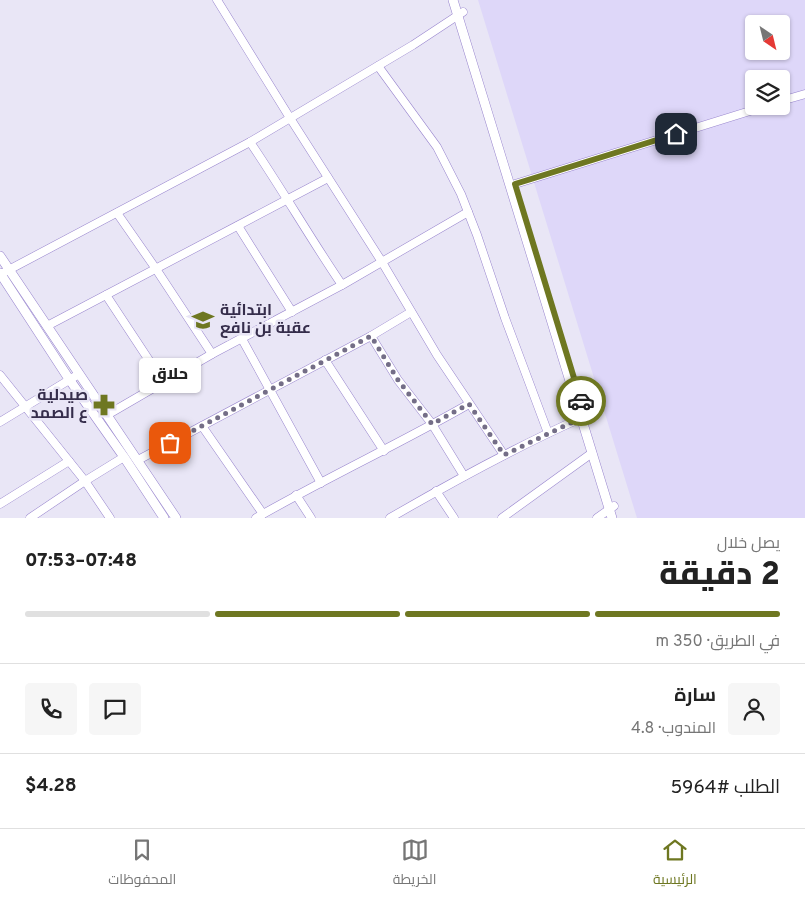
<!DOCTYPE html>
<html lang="ar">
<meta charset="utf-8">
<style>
:root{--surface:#fff;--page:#f6f6f6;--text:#222;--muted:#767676;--line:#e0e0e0;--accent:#6e7721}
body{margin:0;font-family:Overpass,Cairo,sans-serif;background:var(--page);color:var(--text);direction:rtl;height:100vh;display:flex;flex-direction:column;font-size:19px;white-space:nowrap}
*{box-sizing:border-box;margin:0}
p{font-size:16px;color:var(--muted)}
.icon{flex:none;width:28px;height:28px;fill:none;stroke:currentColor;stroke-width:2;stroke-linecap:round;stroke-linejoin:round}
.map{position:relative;height:518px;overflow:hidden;direction:ltr}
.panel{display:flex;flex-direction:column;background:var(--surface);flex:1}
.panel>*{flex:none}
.needle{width:32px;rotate:145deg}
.fabs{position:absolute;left:745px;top:15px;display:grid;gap:10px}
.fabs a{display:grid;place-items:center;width:45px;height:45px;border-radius:5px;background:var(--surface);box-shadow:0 1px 4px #0004;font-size:25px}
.pin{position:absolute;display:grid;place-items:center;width:42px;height:42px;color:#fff;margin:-21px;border-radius:10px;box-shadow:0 2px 8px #0006}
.courier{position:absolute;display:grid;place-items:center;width:50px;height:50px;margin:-25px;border:4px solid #6e7721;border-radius:50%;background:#fff;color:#222;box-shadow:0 1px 6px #0007}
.bubble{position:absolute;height:35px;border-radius:5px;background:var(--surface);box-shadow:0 1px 4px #0004;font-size:16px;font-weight:800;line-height:35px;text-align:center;direction:rtl}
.headline em{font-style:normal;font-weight:800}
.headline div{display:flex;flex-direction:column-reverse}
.headline{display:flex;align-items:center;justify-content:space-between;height:85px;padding:0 25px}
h1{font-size:32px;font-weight:800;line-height:38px}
.bar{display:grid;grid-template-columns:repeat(4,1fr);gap:8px 5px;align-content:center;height:60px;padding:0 25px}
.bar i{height:6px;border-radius:4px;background:var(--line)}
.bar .selected{background:var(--accent)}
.bar p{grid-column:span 4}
.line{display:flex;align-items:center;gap:12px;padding:0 25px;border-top:1px solid var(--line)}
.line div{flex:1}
.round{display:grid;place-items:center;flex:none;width:52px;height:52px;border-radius:5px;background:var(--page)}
.tabs{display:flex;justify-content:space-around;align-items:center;height:70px;border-top:1px solid var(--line);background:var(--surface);font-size:14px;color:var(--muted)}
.tabs a{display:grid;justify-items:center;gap:2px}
.tabs .selected{color:var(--accent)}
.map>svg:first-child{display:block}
.built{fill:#ded7f9;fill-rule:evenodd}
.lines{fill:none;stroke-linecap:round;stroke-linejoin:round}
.minor-casing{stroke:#9885ce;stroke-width:9}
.major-casing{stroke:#9885ce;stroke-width:10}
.minor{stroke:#fff;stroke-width:8}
.major{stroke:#fff;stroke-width:9}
.done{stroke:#746e87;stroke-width:5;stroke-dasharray:0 9}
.route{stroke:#6e7721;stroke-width:6}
.labels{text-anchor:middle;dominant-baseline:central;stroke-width:5;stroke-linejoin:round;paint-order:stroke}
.poi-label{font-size:16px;font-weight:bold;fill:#352d4b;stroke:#e9e6f6;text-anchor:start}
</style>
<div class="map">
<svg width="805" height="518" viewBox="0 0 805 518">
<rect width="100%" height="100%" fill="#e9e6f6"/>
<path class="built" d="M478 0H805V518H637ZM754 24H781V51H754ZM754 79H781V106H754Z"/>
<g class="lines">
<g class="minor-casing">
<g id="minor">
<path d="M217 0 290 118 382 262 437 355 504 455"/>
<path d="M378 66 437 147 461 194 477 235 505 318 548 433"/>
<path d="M781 101 805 94"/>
<path d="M250 142C282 189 310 238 342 285"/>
<path d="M515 184 766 106"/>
<path d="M117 213 156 269 212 354"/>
<path d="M238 226 292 312"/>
<path d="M1 274 250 142 413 45 463 12"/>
<path d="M106 295 164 383"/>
<path d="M47 326 328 178"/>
<path d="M371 336 398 380 432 424 464 476"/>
<path d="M242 339 321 483"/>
<path d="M325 360 384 451"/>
<path d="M0 375 85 481 110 518"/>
<path d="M107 415 212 354 342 285 468 212"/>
<path d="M0 422 79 374"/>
<path d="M202 426 263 514"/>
<path d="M138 460 371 336 411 312"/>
<path d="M436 491 454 518"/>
<path d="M296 495 311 518"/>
<path d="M0 504 69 461"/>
<path d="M30 518 85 481 124 457"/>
<path d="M256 518C326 478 399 444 469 404"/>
<path d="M390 518C452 482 516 447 581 418"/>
<path d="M502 518 592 453"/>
<path d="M597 518 614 506"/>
</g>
</g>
<g class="major-casing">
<g id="major">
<path d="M453 0 612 518"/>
<path d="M0 256 176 518"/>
<path d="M0 273 69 379 124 457 164 518"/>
</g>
</g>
<use href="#minor" class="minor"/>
<use href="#major" class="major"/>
</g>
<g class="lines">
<path class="done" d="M170 443 371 336 398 380 432 424 469 404 504 455 581 418V401"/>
<path class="route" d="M581 401 515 184 676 134"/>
</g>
<defs>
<g id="school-bare" transform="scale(1.725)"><path d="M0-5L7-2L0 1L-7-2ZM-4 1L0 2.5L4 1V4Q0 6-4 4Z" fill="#6e7721" stroke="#e9e6f6" stroke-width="2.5" paint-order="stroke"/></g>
<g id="pharmacy-bare" transform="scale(1.725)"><path d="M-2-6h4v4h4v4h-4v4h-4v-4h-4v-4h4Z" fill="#6e7721" stroke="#e9e6f6" stroke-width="2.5" paint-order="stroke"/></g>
</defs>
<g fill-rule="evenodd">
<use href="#school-bare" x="203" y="320"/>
<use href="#pharmacy-bare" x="104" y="405"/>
</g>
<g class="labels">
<g class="poi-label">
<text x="220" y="311">ابتدائية<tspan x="220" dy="18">عقبة بن نافع</tspan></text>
<text x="88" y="396" text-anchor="end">صيدلية<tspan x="88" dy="18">ع الصمد</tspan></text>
</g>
</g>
</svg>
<div class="fabs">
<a><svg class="needle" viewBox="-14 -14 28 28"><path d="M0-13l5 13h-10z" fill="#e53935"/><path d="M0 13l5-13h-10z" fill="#767676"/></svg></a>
<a><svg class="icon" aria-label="layers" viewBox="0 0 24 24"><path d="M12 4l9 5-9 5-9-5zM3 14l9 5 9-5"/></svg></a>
</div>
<div class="pin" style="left:170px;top:443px;background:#ea580c"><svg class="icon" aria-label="bag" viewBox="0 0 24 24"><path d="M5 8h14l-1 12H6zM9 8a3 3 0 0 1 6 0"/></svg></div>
<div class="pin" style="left:676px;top:134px;background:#1f2937"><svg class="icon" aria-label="home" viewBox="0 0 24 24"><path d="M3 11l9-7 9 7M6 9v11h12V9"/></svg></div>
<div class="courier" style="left:581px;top:401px"><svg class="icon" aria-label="car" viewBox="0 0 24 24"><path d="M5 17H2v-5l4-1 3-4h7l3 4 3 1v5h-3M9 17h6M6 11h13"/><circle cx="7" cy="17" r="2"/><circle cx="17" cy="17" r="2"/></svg></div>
<div class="bubble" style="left:139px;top:358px;width:62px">حلاق</div>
</div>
<section class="panel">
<div class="headline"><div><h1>2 دقيقة</h1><p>يصل خلال</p></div><em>07:48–07:53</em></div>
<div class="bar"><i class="selected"></i><i class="selected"></i><i class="selected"></i><i></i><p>في الطريق · 350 m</p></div>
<div class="line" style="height:90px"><a class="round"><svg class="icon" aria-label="person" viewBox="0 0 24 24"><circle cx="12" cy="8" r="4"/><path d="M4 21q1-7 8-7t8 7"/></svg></a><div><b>سارة</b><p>المندوب · 4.8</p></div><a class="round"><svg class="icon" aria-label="chat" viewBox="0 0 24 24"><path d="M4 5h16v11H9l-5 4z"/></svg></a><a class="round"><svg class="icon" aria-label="phone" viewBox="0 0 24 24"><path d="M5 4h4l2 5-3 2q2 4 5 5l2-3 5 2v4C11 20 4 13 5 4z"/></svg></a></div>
<div class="line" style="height:65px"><div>الطلب #5964</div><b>$4.28</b></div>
</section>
<nav class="tabs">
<a class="selected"><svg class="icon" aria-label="home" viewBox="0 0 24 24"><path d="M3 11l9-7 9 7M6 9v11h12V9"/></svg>الرئيسية</a>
<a><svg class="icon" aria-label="map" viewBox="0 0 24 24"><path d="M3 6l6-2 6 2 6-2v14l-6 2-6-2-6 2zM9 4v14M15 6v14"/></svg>الخريطة</a>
<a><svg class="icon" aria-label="saved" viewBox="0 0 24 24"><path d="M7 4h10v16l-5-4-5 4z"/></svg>المحفوظات</a>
</nav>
